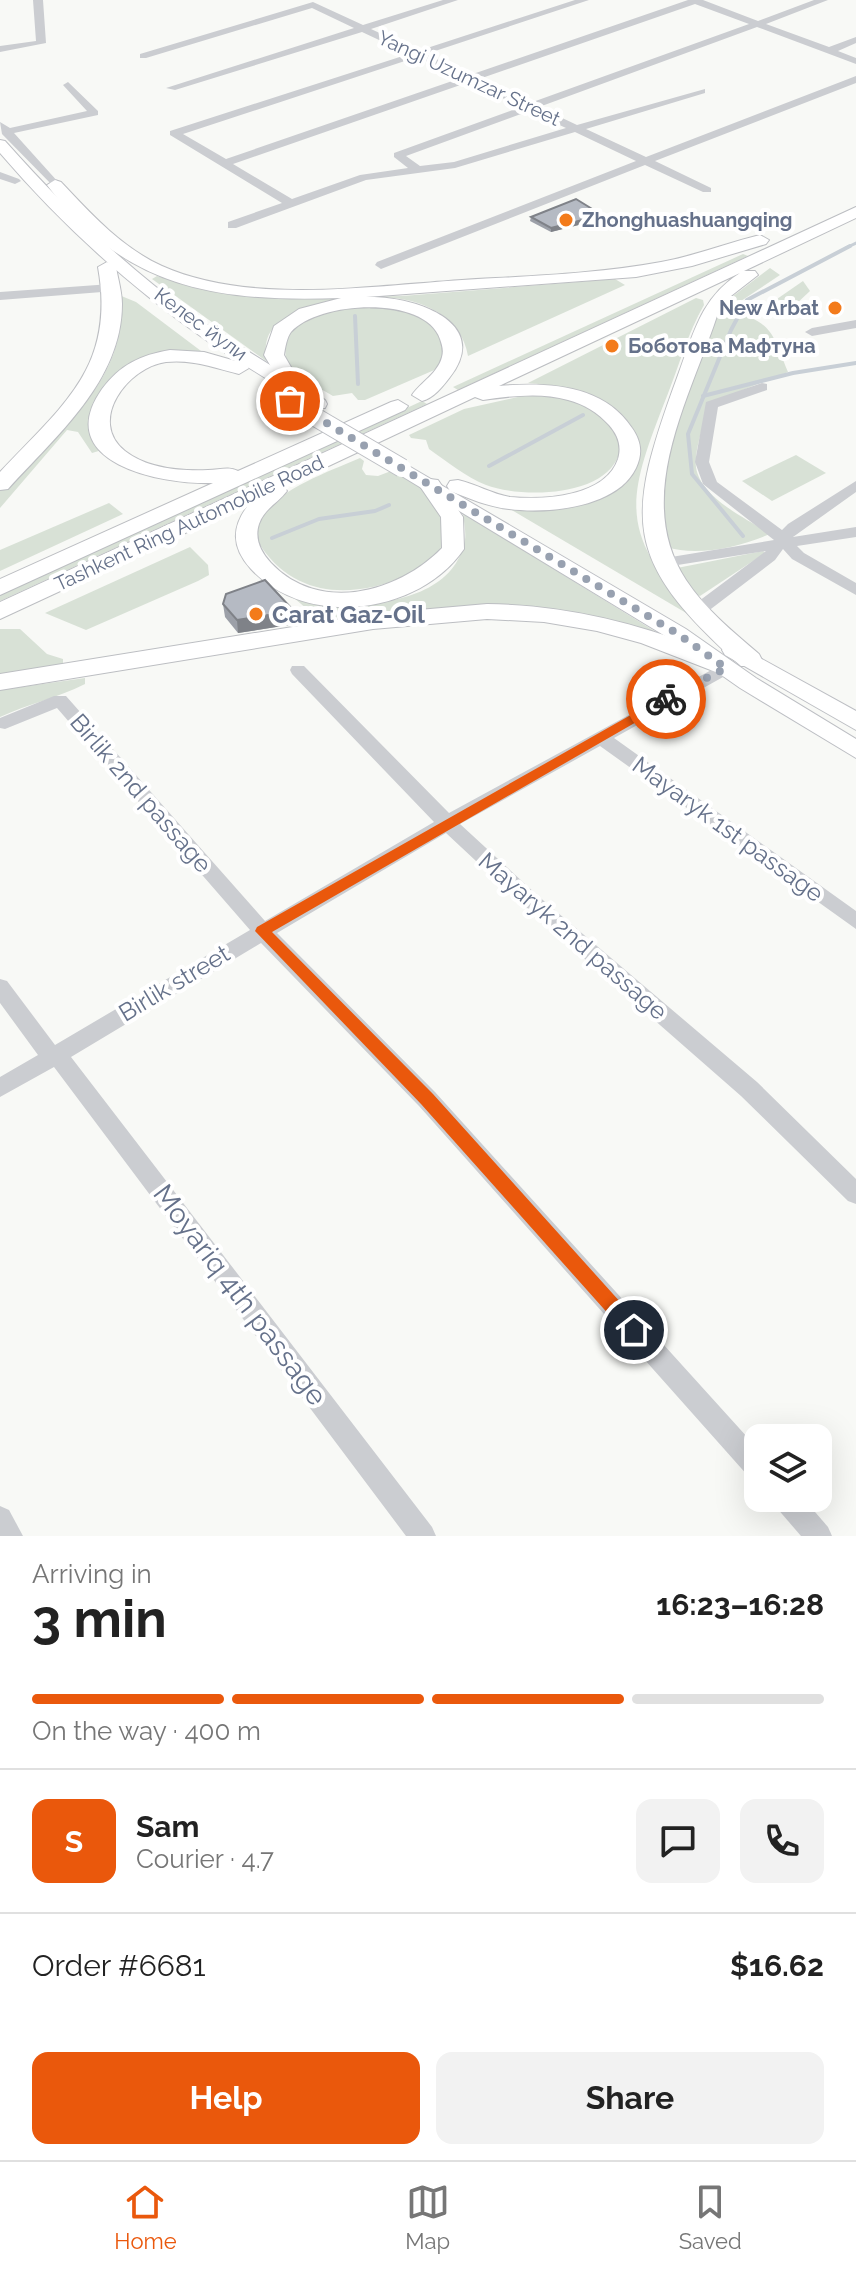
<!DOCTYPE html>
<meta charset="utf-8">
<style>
:root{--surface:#fff;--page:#f2f2f2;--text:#222;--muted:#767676;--line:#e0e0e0;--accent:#ea580c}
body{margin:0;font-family:Raleway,sans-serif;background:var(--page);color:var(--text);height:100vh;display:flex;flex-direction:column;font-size:30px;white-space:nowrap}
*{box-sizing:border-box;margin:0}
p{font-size:26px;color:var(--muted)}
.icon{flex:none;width:44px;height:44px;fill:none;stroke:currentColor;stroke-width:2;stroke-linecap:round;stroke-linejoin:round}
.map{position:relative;height:1536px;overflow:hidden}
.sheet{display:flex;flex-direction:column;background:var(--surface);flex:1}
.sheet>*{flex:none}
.buttons{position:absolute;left:744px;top:1424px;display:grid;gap:16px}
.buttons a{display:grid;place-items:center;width:88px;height:88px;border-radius:16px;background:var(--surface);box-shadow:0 8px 32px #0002;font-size:40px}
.pin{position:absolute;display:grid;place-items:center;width:68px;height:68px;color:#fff;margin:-34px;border:4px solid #fff;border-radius:50%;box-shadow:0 2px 8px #0007}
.courier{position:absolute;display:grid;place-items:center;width:80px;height:80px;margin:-40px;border:6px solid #ea580c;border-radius:50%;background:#fff;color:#222;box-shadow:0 2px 10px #0007}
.head em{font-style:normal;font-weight:700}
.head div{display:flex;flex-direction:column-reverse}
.head{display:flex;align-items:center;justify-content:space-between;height:136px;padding:0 32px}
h1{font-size:52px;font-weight:700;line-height:60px}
.bar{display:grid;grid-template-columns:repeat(4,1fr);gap:12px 8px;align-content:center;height:96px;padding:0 32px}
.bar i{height:10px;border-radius:6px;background:var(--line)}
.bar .selected{background:var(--accent)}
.bar p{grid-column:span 4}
.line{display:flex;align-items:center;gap:20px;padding:0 32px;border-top:2px solid var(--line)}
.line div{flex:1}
.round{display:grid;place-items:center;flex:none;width:84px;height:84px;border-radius:16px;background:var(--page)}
.button{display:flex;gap:16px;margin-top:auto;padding:16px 32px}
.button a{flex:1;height:92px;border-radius:16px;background:var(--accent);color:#fff;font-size:32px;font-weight:700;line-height:92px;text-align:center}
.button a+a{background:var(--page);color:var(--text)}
.menu{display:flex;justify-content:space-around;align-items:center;height:112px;border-top:2px solid var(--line);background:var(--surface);font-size:22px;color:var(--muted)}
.menu a{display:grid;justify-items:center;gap:4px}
.menu .selected{color:var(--accent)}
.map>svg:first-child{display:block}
.green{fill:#d8e1d6}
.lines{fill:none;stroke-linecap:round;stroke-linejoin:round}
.stream-far1{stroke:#c8cfd6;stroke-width:3}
.stream{stroke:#c8cfd6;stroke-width:4}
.major-casing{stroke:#bdbfc4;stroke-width:2}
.highway-casing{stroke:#bcbec2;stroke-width:2}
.minor{fill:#cbcdd1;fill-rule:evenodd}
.major{fill:#fff;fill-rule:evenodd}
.highway{fill:#fff;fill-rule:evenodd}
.major-bridge-casing{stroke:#bdbfc4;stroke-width:20;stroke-linecap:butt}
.major-bridge{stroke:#fff;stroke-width:18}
.wall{fill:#9ca0a8}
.shaded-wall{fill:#7f8288}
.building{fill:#b5bac3;stroke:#7f8288;stroke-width:2}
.route{fill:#ea580c}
.done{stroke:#98a1b0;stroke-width:8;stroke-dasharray:0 14.4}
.poi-dot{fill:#f37b1b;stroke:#fff;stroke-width:3}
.labels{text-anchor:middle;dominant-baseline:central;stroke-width:8;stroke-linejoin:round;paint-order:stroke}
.far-street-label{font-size:20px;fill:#65718a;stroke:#fff}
.far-poi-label{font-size:20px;font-weight:bold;fill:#65718a;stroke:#fff;text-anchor:start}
.poi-label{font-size:24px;font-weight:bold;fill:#65718a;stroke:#fff;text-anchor:start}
.street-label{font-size:24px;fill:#65718a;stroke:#fff}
.near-street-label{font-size:28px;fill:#65718a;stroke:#fff}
</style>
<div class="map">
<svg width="856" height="1536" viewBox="0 0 856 1536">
<rect width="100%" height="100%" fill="#f8f9f6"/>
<g class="green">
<path d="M743 254 748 256 458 390 453 387Z"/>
<path d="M770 268 780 275 729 309C774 325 770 329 788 372L708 404C705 423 694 449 696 467 700 498 748 519 770 534 739 547 698 557 666 547L657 513 670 443 720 306Z"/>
<path d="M157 276 173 281 310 298 402 296 615 279 625 285 468 356C461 312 412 294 371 298 353 301 334 308 316 313 304 316 285 317 275 326 265 336 265 348 266 361L152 279Z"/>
<path d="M803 281 810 291 795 305 776 312 764 308Z"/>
<path d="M119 295 136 302 205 354C172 347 143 352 116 375L102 450 92 453 78 432 67 430 0 508V491C52 437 133 379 119 295Z"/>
<path d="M696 298 703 300 704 305C688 332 679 366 667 396 625 503 618 531 698 620L510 509H565L603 496 639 452C637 399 570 387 528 383Z"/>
<path d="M383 305 427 319 447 344 439 368 365 400H358L352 393 333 396C294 372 279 378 288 328L331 308Z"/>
<path d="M522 396C557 395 587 400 612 426 618 434 622 445 619 454 605 498 520 498 486 485 466 477 446 461 429 449L426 440 411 438 409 435 464 409Z"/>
<path d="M422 401 427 404 0 601V595Z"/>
<path d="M796 455 826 473 772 501 742 481Z"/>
<path d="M360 458 364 461 362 469 366 475 378 476 391 471C423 488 439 494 443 531 445 542 441 556 432 564 425 570 412 573 404 577 353 598 297 598 262 548 231 505 331 471 360 458Z"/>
<path d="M109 503 123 514 0 571V550Z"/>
<path d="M463 513 656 632 584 614 318 627 307 609 294 598C344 610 448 610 464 544 467 535 464 523 463 513Z"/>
<path d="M190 547 208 565 209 575 198 581 86 630 45 613Z"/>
<path d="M763 551 765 553 700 596 695 594 677 568Z"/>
<path d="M0 629H20L47 654 63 659V667L0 677Z"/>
<path d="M85 678V684C57 698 28 704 0 717V690Z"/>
</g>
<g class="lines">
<path class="stream-far1" d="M846 248 856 243"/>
<g class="stream">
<path d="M355 316 358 384"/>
<path d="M703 396 793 373 856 363"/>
<path d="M489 466 583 415"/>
<path d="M743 536 692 474 688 434 731 330 747 300 850 246"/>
<path d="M272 538 319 519 375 511 389 505"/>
</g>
<g class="major-casing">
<g id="major">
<path d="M0 140 5 141C61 204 121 263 190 313 234 344 280 370 325 400L327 404 325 408H311C276 383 239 363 203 338 128 285 60 223 0 153Z"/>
<path d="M402 462 686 629 756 678 856 739V758L740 688 670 639 395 472 392 468Z"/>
<path d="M733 643 856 711V730L725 655 722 650 725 645Z"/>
</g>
</g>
<g class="highway-casing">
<g id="highway">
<path d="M55 180 61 182C90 213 122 248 162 266 249 305 370 286 462 280 528 276 595 274 661 262 695 256 727 243 760 235L769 240 766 244 692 266 636 277 366 297C409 295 494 320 450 377 443 386 434 398 422 401L412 395C421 382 438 373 442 357 444 350 442 345 440 339 425 295 319 301 291 332 287 337 285 348 284 355L302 386 292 392 285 390 264 355 274 326 299 309 341 298C217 302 126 290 47 185Z"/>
<path d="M856 207V218L744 271H755L758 275 731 296 717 316C690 398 632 498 686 580 705 609 732 631 759 654L762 660 759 666H741C621 559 625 520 678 375 693 335 701 297 740 273L499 386C546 382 603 384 632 428 641 441 643 453 636 468 617 508 547 514 509 509 488 507 469 498 450 491L447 486 450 481 458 480C476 484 492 494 510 497 544 500 605 497 618 459 622 446 618 435 609 425 598 413 584 404 568 400 541 392 511 396 483 400L475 397 284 487 287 491C278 503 264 509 259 524 254 539 261 552 271 563 319 614 398 593 442 548L441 517 419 485 430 479 438 480 463 517 464 549C419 615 306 629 251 569 231 547 231 526 250 503L0 619V602Z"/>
<path d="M107 262 116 267C118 279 122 292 122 304 122 381 56 436 8 489L0 490V472C63 405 116 367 98 267Z"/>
<path d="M170 350 204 352 246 364 249 368 239 374C215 368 192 359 166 362 128 367 87 421 125 451 148 469 181 471 208 470 219 470 228 466 238 471L391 402 398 400 408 406 405 410 0 595V579L213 483C162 485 50 463 102 389 120 365 140 355 170 350Z"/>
<path d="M487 604C562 605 631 621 700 648 712 653 731 657 738 668L735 674 726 676 641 643 597 631 544 622 487 619 373 629 0 690V674L373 614Z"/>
</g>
</g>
<g class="minor">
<path d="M33 0H43L46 43 0 52V46L36 41Z"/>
<path d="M443 0H458L371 29 418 51 575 0H589L426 54 470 75 688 0H703L758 21 814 0H828L766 24 829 47 856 37V43L838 51 856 58V64L757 27 539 107 577 125 705 89V93L586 129 646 157 856 76V83L655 161 711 188V192H703L645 165 381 269 375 265 377 262 636 161 575 132 455 168 366 180 236 228H228V222L282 203 170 135V131L409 54 362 32 175 90 166 88 354 28 312 8 146 58H140V54L313 2 363 25ZM695 4 749 24 530 103 479 79ZM417 57 461 78 226 159 183 134ZM469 82 521 107 394 153V157L408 168 360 175 292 199 233 164ZM529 111 566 128 454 162 420 166 406 156Z"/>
<path d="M68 82 98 111V115L14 133 59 183 61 185 55 188 2 134 0 122 10 128 87 111 63 85Z"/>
<path d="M0 172 19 179 21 181 15 184 0 179Z"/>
<path d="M111 284 117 288 115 291 0 300V292Z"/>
<path d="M856 320V328L812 336 805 332 812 328Z"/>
<path d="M762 383 767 384V390L718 407 709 462 717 482 782 530 788 524 856 481V492L793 537 856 527V537L797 546 804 553 856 583V595L792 559 783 549 775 560 703 615H691L689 611 691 607 766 551 665 567 657 562 659 559 774 540 703 484 695 462 706 402Z"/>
<path d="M726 662 732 664 734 668 732 672 614 738 856 911V929L600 746 460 824 537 895 757 1082 856 1179V1204L848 1201 741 1096 523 905 446 833 277 933 435 1092 758 1449V1481L749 1477 419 1106 261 943 71 1057 432 1527 436 1536H406L54 1067 0 1097V1077L38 1055 0 1003V979L7 981 55 1045 250 930 57 708 5 729 0 728V718L54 696H66L265 921 434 822 292 674 290 670 292 666H304L449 813Z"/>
<path d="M772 1498H803L828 1527 832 1536H801L776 1507Z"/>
<path d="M0 1506 9 1510 23 1536H0Z"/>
</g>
<use href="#major" class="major"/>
<use href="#highway" class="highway"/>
<g class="major-bridge-casing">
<path id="major-bridge" d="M305 411 402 468"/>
</g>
<use href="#major-bridge" class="major-bridge"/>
</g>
<g class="wall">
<path d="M602 215V219L551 232 530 221 531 217Z"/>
<path d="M223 604 294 611 295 624 238 633 225 617Z"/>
</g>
<g class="shaded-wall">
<path d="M602 215V219L551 232V228Z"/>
<path d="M294 611 295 624 238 633 237 620Z"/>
</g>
<g class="building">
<path d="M576 199 602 215 551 228 531 217Z"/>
<path d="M265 580 294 611 237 620 223 604 226 594Z"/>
</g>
<path class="route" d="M666 695 673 699 671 702 272 932 433 1094 640 1324 643 1330 640 1336 634 1338 628 1336 421 1104 255 931 257 927Z"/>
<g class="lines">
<path class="done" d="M290 401 678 634 726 668 666 699"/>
</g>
<g class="poi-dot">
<circle cx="566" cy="220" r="8"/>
<circle cx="835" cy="308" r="8"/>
<circle cx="612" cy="346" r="8"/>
<circle cx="256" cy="614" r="8"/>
</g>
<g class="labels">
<g class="far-street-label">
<text transform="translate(469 78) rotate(25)">Yangi Uzumzar Street</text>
<text transform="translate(201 324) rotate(36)">Келес йули</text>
<text transform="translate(189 523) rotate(-25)">Tashkent Ring Automobile Road</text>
</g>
<g class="far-poi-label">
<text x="582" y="220">Zhonghuashuangqing</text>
<text x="819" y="308" text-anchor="end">New Arbat</text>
<text x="628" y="346">Боботова Мафтуна</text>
</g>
<g class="poi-label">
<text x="272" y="614">Carat Gaz-Oil</text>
</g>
<g class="street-label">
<text transform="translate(141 793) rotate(49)">Birlik 2nd passage</text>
<text transform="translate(728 829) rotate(36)">Mayaryk 1st passage</text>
<text transform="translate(573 936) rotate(41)">Mayaryk 2nd passage</text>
<text transform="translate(174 983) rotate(-31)">Birlik street</text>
</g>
<g class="near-street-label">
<text transform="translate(240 1295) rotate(53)">Moyariq 4th passage</text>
</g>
</g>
</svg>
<div class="buttons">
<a><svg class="icon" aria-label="layers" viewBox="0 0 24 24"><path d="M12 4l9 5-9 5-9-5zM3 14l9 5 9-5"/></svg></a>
</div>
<div class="pin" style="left:290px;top:401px;background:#ea580c"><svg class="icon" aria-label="bag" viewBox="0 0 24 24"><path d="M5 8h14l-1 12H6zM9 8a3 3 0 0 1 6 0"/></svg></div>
<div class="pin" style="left:634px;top:1330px;background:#1f2937"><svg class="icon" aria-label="home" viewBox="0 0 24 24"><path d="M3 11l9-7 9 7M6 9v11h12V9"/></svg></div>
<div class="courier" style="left:666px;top:699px"><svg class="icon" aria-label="bike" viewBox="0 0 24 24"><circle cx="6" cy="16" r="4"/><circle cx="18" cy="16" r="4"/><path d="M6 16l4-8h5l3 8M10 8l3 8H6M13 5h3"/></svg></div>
</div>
<section class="sheet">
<div class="head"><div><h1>3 min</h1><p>Arriving in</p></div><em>16:23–16:28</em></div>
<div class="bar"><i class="selected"></i><i class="selected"></i><i class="selected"></i><i></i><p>On the way · 400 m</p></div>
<div class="line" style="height:144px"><b class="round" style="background:var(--accent);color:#fff">S</b><div><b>Sam</b><p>Courier · 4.7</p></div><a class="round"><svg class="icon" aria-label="chat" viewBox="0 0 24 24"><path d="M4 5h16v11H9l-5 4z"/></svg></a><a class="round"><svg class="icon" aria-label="phone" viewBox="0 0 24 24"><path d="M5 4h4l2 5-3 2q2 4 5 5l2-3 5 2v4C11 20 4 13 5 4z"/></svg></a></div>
<div class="line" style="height:104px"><div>Order #6681</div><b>$16.62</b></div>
<div class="button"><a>Help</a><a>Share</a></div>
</section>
<nav class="menu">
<a class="selected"><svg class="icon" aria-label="home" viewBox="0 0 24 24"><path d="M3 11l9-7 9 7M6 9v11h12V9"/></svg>Home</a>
<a><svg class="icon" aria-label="map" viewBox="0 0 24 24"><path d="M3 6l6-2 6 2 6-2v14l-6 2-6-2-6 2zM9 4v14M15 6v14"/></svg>Map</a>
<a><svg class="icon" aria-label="saved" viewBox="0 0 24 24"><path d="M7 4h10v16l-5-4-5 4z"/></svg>Saved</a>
</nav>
